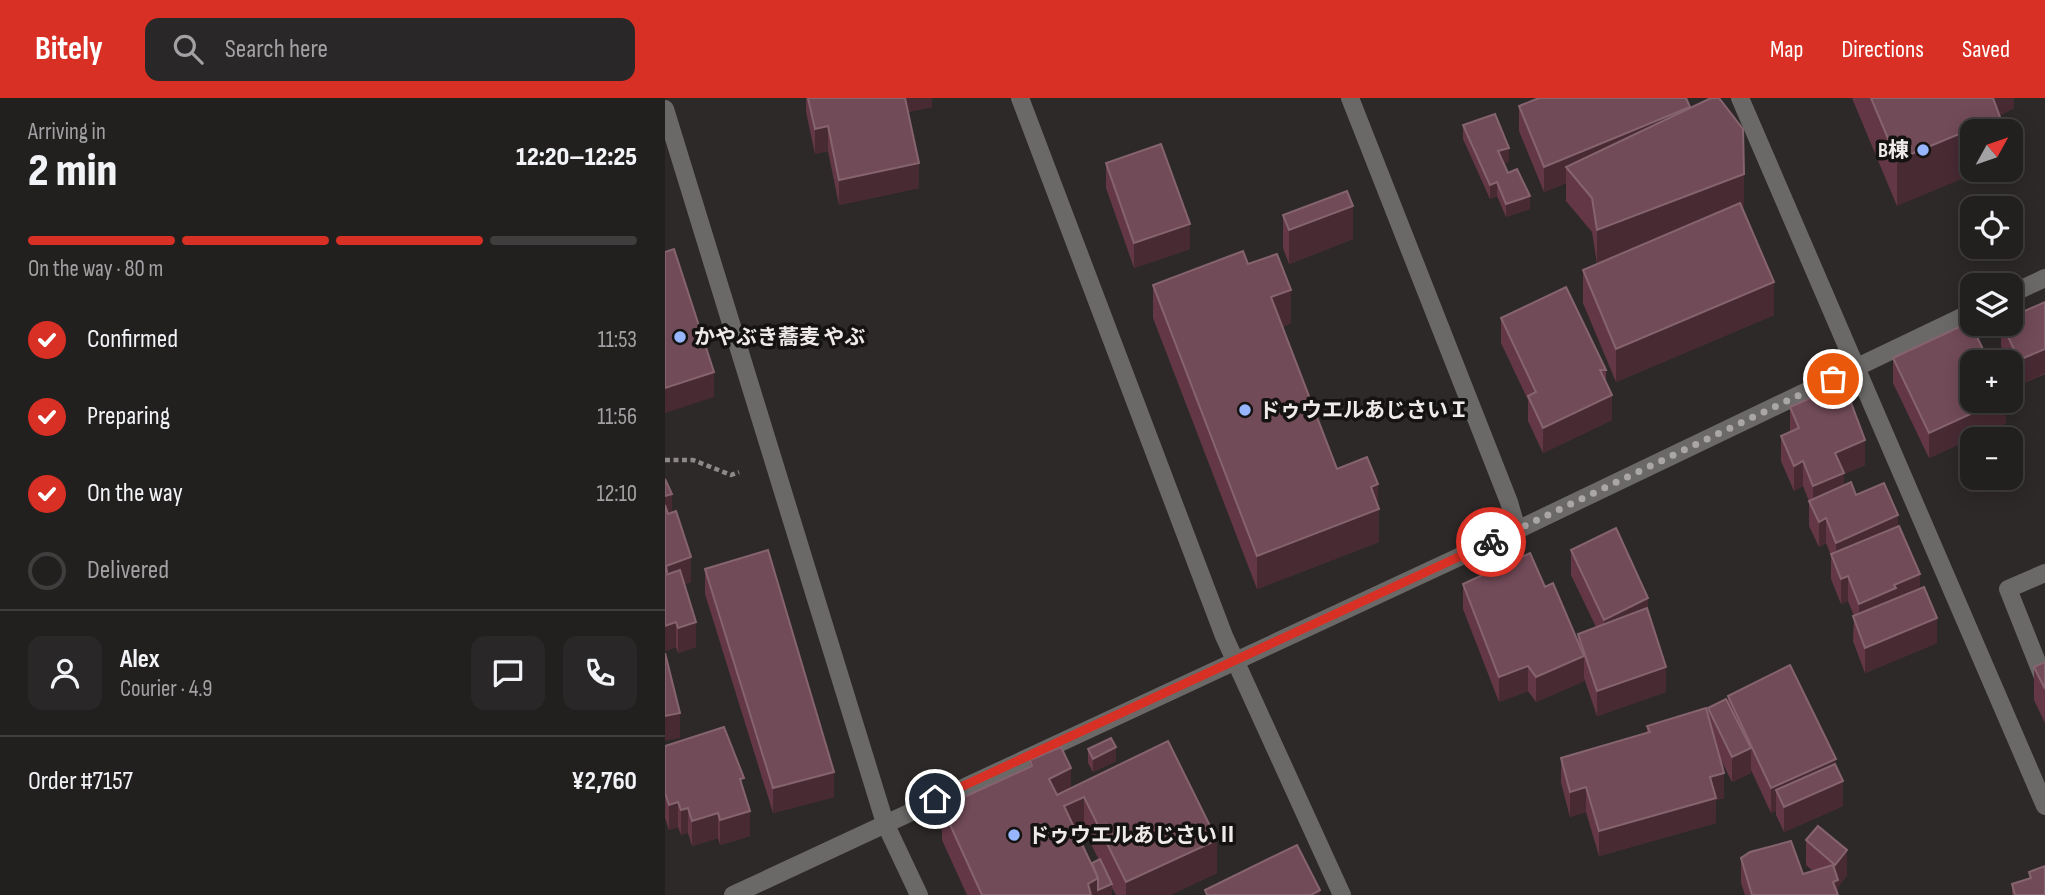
<!DOCTYPE html>
<meta charset="utf-8">
<style>
:root{--surface:#221f1f;--page:#2a2728;--text:#f1f3f6;--muted:#a2a2a4;--line:#3f3d3d;--accent:#d93025}
body{margin:0;font-family:"Sofia Sans Condensed","Noto Sans JP",sans-serif;background:var(--page);color:var(--text);height:100vh;display:flex;flex-direction:column;font-size:26px;white-space:nowrap}
*{box-sizing:border-box;margin:0}
p{font-size:23px;color:var(--muted)}
.icon{flex:none;width:38px;height:38px;fill:none;stroke:currentColor;stroke-width:2;stroke-linecap:round;stroke-linejoin:round}
.map{position:relative;flex:1;overflow:hidden}
.panel{display:flex;flex-direction:column;background:var(--surface);width:665px}
.panel>*{flex:none}
.needle{width:46px;rotate:50deg}
.fabs{position:absolute;left:1295px;top:21px;display:grid;gap:14px}
.fabs a{display:grid;place-items:center;width:63px;height:63px;border-radius:14px;background:var(--surface);box-shadow:0 4px 18px #0003,0 0 0 2px var(--line);font-size:35px}
.pin{position:absolute;display:grid;place-items:center;width:60px;height:60px;color:#fff;margin:-30px;border:4px solid #fff;border-radius:50%;box-shadow:0 2px 7px #0007}
.courier{position:absolute;display:grid;place-items:center;width:70px;height:70px;margin:-35px;border:5px solid #d93025;border-radius:50%;background:#fff;color:#222;box-shadow:0 2px 9px #0007}
.head em{font-style:normal;font-weight:800}
.head div{display:flex;flex-direction:column-reverse}
.head{display:flex;align-items:center;justify-content:space-between;height:119px;padding:0 28px}
h1{font-size:46px;font-weight:800;line-height:52px}
.bar{display:grid;grid-template-columns:repeat(4,1fr);gap:10px 7px;align-content:center;height:84px;padding:0 28px}
.bar i{height:9px;border-radius:5px;background:var(--line)}
.bar .on{background:var(--accent)}
.bar p{grid-column:span 4}
.line{display:flex;align-items:center;gap:18px;padding:0 28px;border-top:2px solid var(--line)}
.line div{flex:1}
.round{display:grid;place-items:center;flex:none;width:74px;height:74px;border-radius:14px;background:var(--page)}
ol{padding:0 28px;list-style:none}
li{display:flex;align-items:center;gap:21px;height:77px}
li p{margin-inline-start:auto}
li .icon{padding:7px;border-radius:50%;background:var(--accent);color:#fff;stroke-width:4}
li:last-child{color:var(--muted)}
li i{width:38px;height:38px;border:4px solid var(--line);border-radius:50%}
header{display:flex;align-items:center;gap:42px;box-sizing:border-box;height:98px;padding:0 35px;background:var(--accent);color:#fff}
header strong{font-size:33px}
nav{display:flex;gap:38px;margin-inline-start:auto;font-size:24px}
.search{width:490px;height:63px;background:var(--page);display:flex;align-items:center;gap:18px;box-sizing:border-box;padding:0 24px;border-radius:14px;color:var(--muted);font-size:26px}
main{display:flex;flex:1;min-height:0}
.map>svg:first-child{display:block}
.lines{fill:none;stroke-linecap:round;stroke-linejoin:round}
.path{stroke:#8e8989;stroke-width:4.5;stroke-dasharray:5 3.5;stroke-linecap:butt}
.lane{stroke:#6b6968;stroke-width:18}
.street{stroke:#6b6968;stroke-width:18}
.wall{fill:#633746;fill-rule:evenodd}
.shaded-wall{fill:#482a33}
.building{fill:#724b58;stroke:#86646f;stroke-width:2}
.done{stroke:#aba6a6;stroke-width:7;stroke-dasharray:0 12.6}
.route{stroke:#d93025;stroke-width:9}
.poi-dot{fill:#97b6fd;stroke:#151312;stroke-width:2.5}
.labels{text-anchor:middle;dominant-baseline:central;stroke-width:7;stroke-linejoin:round;paint-order:stroke}
.poi-label{font-size:21px;font-weight:bold;fill:#eeeaea;stroke:#151312;text-anchor:start}
</style>
<header>
<strong>Bitely</strong>
<div class="search"><svg class="icon" aria-label="search" viewBox="0 0 24 24"><circle cx="10" cy="10" r="6"/><path d="M15 15l6 6"/></svg>Search here</div>
<nav><a>Map</a><a>Directions</a><a>Saved</a></nav>
</header>
<main>
<section class="panel">
<div class="head"><div><h1>2 min</h1><p>Arriving in</p></div><em>12:20–12:25</em></div>
<div class="bar"><i class="on"></i><i class="on"></i><i class="on"></i><i></i><p>On the way · 80 m</p></div>
<ol>
<li><svg class="icon" aria-label="check" viewBox="0 0 24 24"><path d="M5 12l5 5 9-10"/></svg>Confirmed<p>11:53</p></li>
<li><svg class="icon" aria-label="check" viewBox="0 0 24 24"><path d="M5 12l5 5 9-10"/></svg>Preparing<p>11:56</p></li>
<li><svg class="icon" aria-label="check" viewBox="0 0 24 24"><path d="M5 12l5 5 9-10"/></svg>On the way<p>12:10</p></li>
<li><i></i>Delivered</li>
</ol>
<div class="line" style="height:126px"><a class="round"><svg class="icon" aria-label="person" viewBox="0 0 24 24"><circle cx="12" cy="8" r="4"/><path d="M4 21q1-7 8-7t8 7"/></svg></a><div><b>Alex</b><p>Courier · 4.9</p></div><a class="round"><svg class="icon" aria-label="chat" viewBox="0 0 24 24"><path d="M4 5h16v11H9l-5 4z"/></svg></a><a class="round"><svg class="icon" aria-label="phone" viewBox="0 0 24 24"><path d="M5 4h4l2 5-3 2q2 4 5 5l2-3 5 2v4C11 20 4 13 5 4z"/></svg></a></div>
<div class="line" style="height:91px"><div>Order #7157</div><b>¥2,760</b></div>
</section>
<div class="map">
<svg width="1380" height="797" viewBox="0 0 1380 797">
<rect width="100%" height="100%" fill="#2e2929"/>
<g class="lines">
<path class="path" d="M0 362H28L66 377 74 374"/>
<path class="lane" d="M1380 475 1343 491 1380 584"/>
<g class="street">
<path d="M355 0 559 538 677 797"/>
<path d="M685 0 844 404 852 432"/>
<path d="M1075 0 1380 708"/>
<path d="M0 11 220 725 254 797"/>
<path d="M1346 196 1380 180"/>
<path d="M68 797 852 432 1307 214"/>
</g>
</g>
<g class="wall">
<path d="M141 0H267V9L243 14 254 90 174 107 163 53 150 56 141 14Z"/>
<path d="M1187 0H1349V10L1335 17V33L1232 108Z"/>
<path d="M854 8 1025 10 1079 109 1077 110 1109 217 951 284 918 205V172L932 166 927 134 901 103V85L879 94 854 33Z"/>
<path d="M798 27 844 64 839 65 843 75 865 111 841 119 832 98 825 101 798 41Z"/>
<path d="M441 65 525 151 469 170 441 90Z"/>
<path d="M618 117 688 141 624 166 618 150Z"/>
<path d="M583 166 626 225 617 229 672 371 713 407 714 444 592 491 488 220V187Z"/>
<path d="M1380 204V276L1354 287 1346 270V264H1343L1336 248V226H1346Z"/>
<path d="M836 220 941 272V284L947 322 878 355 863 323V302L836 245Z"/>
<path d="M1228 260 1341 303V325L1264 360 1228 285Z"/>
<path d="M1125 309 1200 367 1179 376V388L1233 428 1272 545 1200 575 1188 543 1189 518 1183 503 1176 506 1166 481V457L1161 445 1154 449 1144 428V403L1138 388 1129 393 1116 363V338L1125 334Z"/>
<path d="M0 381 7 414 26 484 19 486 31 549 13 555 11 549 0 553Z"/>
<path d="M906 452 983 514 1001 594 932 618 919 580V583L871 604 863 593 834 604 798 511V486L880 489 913 544V536L931 529 906 477Z"/>
<path d="M40 471 169 699 108 715 40 496Z"/>
<path d="M1380 564V625L1369 602V569Z"/>
<path d="M1063 598 1171 669 1178 708 1119 734 1111 717V713L1106 715 1086 672V675L1067 684 1055 660 1059 700 1051 702V725L934 758 921 714 905 719 896 685V660L982 635V628L1043 618V610L1063 605Z"/>
<path d="M0 648 79 692 85 738 55 747 53 740 27 748 23 735 16 737 13 729 4 732 0 720Z"/>
<path d="M423 651 451 663 428 674 423 665Z"/>
<path d="M365 662 406 690 552 775 505 797H451L447 790V797H302L277 742V709L365 668ZM419 732 434 762 427 765 412 735Z"/>
<path d="M1141 742 1182 777 1173 789V797H1080L1076 785V760L1138 776 1148 773 1141 767Z"/>
<path d="M1364 774 1380 797H1347V786L1364 781Z"/>
</g>
<g class="shaded-wall">
<path d="M238 0H267V9L238 15Z"/>
<path d="M1319 0H1349V10L1319 25Z"/>
<path d="M1025 9V34L901 69V85L879 94V69Z"/>
<path d="M1335 19V33H1307V72H1318L1232 108V62Z"/>
<path d="M163 28V53L150 56V31Z"/>
<path d="M844 50V64L833 67V53Z"/>
<path d="M254 65V90L174 107V82Z"/>
<path d="M1079 76V109L932 166V132Z"/>
<path d="M832 84V98L825 101V87Z"/>
<path d="M865 98V111L841 119V106Z"/>
<path d="M688 108V141L624 166V132Z"/>
<path d="M525 126V151L469 170V145Z"/>
<path d="M1109 184V217L951 284V251Z"/>
<path d="M626 192V225L606 233V199Z"/>
<path d="M1380 250V275L1354 287V262Z"/>
<path d="M49 274V299L0 315V290Z"/>
<path d="M947 297V322L878 355V330Z"/>
<path d="M1334 303H1341V325L1264 360V335Z"/>
<path d="M1200 342V367L1179 376V400L1148 413V388L1170 355Z"/>
<path d="M1138 363V388L1129 393V368Z"/>
<path d="M713 386V412L714 411V444L592 491V458Z"/>
<path d="M7 396V421L0 423V398Z"/>
<path d="M1233 417V442L1171 470V445Z"/>
<path d="M1161 420V445L1154 449V424Z"/>
<path d="M26 459V484L2 493 0 500 1 468Z"/>
<path d="M1255 476V501L1194 531V506L1229 487Z"/>
<path d="M1183 478V503L1176 506V481Z"/>
<path d="M983 500V525L939 547V522Z"/>
<path d="M1272 520V545L1200 575V550Z"/>
<path d="M11 524V549L0 553V528Z"/>
<path d="M31 524V549L13 555V530Z"/>
<path d="M919 558V583L871 604V579Z"/>
<path d="M863 568V593L834 604V579Z"/>
<path d="M1001 569V594L932 618V593Z"/>
<path d="M15 615V640L0 643V618Z"/>
<path d="M451 649V663L428 674V661Z"/>
<path d="M1086 650V675L1067 684V659Z"/>
<path d="M1171 661V686L1178 683V708L1119 734V710L1111 692V713L1106 715V690Z"/>
<path d="M406 670V703L384 714V681Z"/>
<path d="M169 674V699L108 715V690Z"/>
<path d="M1059 675V700L1051 702V725L934 758V733L1045 679Z"/>
<path d="M921 689V714L905 719V694Z"/>
<path d="M419 699V732L399 741V708Z"/>
<path d="M13 704V729L4 732V707Z"/>
<path d="M23 710V735L16 737V712Z"/>
<path d="M85 713V738L55 747V722Z"/>
<path d="M53 715V740L27 748V723Z"/>
<path d="M552 742V775L505 797H461V784Z"/>
<path d="M1182 752V777L1173 789V797L1168 784H1170V767Z"/>
<path d="M433 780 447 786V797H423V786Z"/>
<path d="M655 792V797H646Z"/>
</g>
<g class="building">
<path d="M143 0H240L254 65 174 82 163 28 150 31Z"/>
<path d="M874 0H1021L1025 9 879 69 854 8Z"/>
<path d="M1046 0H1054L1078 31 1079 76 932 132 927 100 901 69Z"/>
<path d="M1206 0H1328L1335 19 1232 62Z"/>
<path d="M830 16 844 50 833 53 843 75 852 71 865 98 841 106 832 84 825 87 798 27Z"/>
<path d="M496 46 525 126 469 145 441 65Z"/>
<path d="M682 93 688 108 624 132 618 117Z"/>
<path d="M1075 105 1109 184 951 251 918 172Z"/>
<path d="M9 151 49 274 0 290V154Z"/>
<path d="M578 153 583 166 612 156 626 192 606 199 672 371 702 359 713 386 706 389 714 411 592 458 488 187Z"/>
<path d="M901 189 941 272H935L947 297 878 330 863 298 871 294 836 220Z"/>
<path d="M1380 204V251L1354 262 1337 226H1346V219Z"/>
<path d="M1305 224 1324 264H1307V303H1334L1264 335 1228 260Z"/>
<path d="M1161 293 1185 302 1200 342 1170 355 1179 375 1148 388 1138 363 1129 368 1116 338 1134 330 1125 309Z"/>
<path d="M0 381 7 396 0 398Z"/>
<path d="M1186 384 1191 397 1219 385 1233 417 1171 445 1161 420 1154 424 1144 403Z"/>
<path d="M0 407 3 416 11 413 26 459 1 468 2 474 0 475Z"/>
<path d="M1234 428 1255 476 1229 487 1231 490 1194 506 1183 478 1176 481 1166 456Z"/>
<path d="M951 430 983 500 939 522 906 452Z"/>
<path d="M103 452 169 674 108 690 40 471Z"/>
<path d="M865 455 880 489 888 485 919 558 871 579 863 568 834 579 798 486Z"/>
<path d="M15 472 31 524 13 530 11 524 0 528V477Z"/>
<path d="M1259 489 1272 520 1200 550 1188 518Z"/>
<path d="M982 510 1001 569 932 593 913 536Z"/>
<path d="M0 555 15 615 0 618Z"/>
<path d="M1380 564V591L1369 569Z"/>
<path d="M1125 567 1171 661 1106 690 1063 598Z"/>
<path d="M1061 601 1086 650 1067 659 1043 610Z"/>
<path d="M1041 610 1059 675 1045 679 1051 700 934 733 921 689 905 694 896 660 985 634 982 628Z"/>
<path d="M59 629 79 680 75 681 85 713 55 722 53 715 27 723 23 710 16 712 13 704 4 707 0 695V648Z"/>
<path d="M446 640 451 649 428 661 423 651Z"/>
<path d="M503 643 552 742 461 784 419 699 399 708 433 780 423 786 426 797H317L277 709 367 668 365 662 396 649 406 670 384 681 392 697Z"/>
<path d="M1170 666 1178 683 1119 709 1111 692Z"/>
<path d="M1153 728 1182 752 1170 767 1141 742Z"/>
<path d="M1126 743 1138 776 1168 767 1173 782 1168 784 1173 797H1087L1076 760 1085 754Z"/>
<path d="M632 747 655 792 646 797H542L540 792Z"/>
<path d="M435 761 447 786 433 792V780L427 765Z"/>
<path d="M1380 768V797H1350L1347 786 1366 780 1364 774Z"/>
</g>
<g class="lines">
<path class="done" d="M826 444 1168 281"/>
<path class="route" d="M270 701 826 444"/>
</g>
<g class="poi-dot">
<circle cx="1258" cy="52" r="7"/>
<circle cx="15" cy="239" r="7"/>
<circle cx="580" cy="312" r="7"/>
<circle cx="349" cy="737" r="7"/>
</g>
<g class="labels">
<g class="poi-label">
<text x="1244" y="52" text-anchor="end">B棟</text>
<text x="29" y="239">かやぶき蕎麦 やぶ</text>
<text x="594" y="312">ドゥウエルあじさいＩ</text>
<text x="363" y="737">ドゥウエルあじさいⅡ</text>
</g>
</g>
</svg>
<div class="fabs">
<a><svg class="needle" viewBox="-14 -14 28 28"><path d="M0-13l5 13h-10z" fill="#e53935"/><path d="M0 13l5-13h-10z" fill="#a2a2a4"/></svg></a>
<a><svg class="icon" aria-label="locate" viewBox="0 0 24 24"><circle cx="12" cy="12" r="6"/><path d="M12 2v4M12 18v4M2 12h4M18 12h4"/></svg></a>
<a><svg class="icon" aria-label="layers" viewBox="0 0 24 24"><path d="M12 4l9 5-9 5-9-5zM3 14l9 5 9-5"/></svg></a>
<a>+</a>
<a>−</a>
</div>
<div class="pin" style="left:1168px;top:281px;background:#ea580c"><svg class="icon" aria-label="bag" viewBox="0 0 24 24"><path d="M5 8h14l-1 12H6zM9 8a3 3 0 0 1 6 0"/></svg></div>
<div class="pin" style="left:270px;top:701px;background:#1f2937"><svg class="icon" aria-label="home" viewBox="0 0 24 24"><path d="M3 11l9-7 9 7M6 9v11h12V9"/></svg></div>
<div class="courier" style="left:826px;top:444px"><svg class="icon" aria-label="bike" viewBox="0 0 24 24"><circle cx="6" cy="16" r="4"/><circle cx="18" cy="16" r="4"/><path d="M6 16l4-8h5l3 8M10 8l3 8H6M13 5h3"/></svg></div>
</div>
</main>
